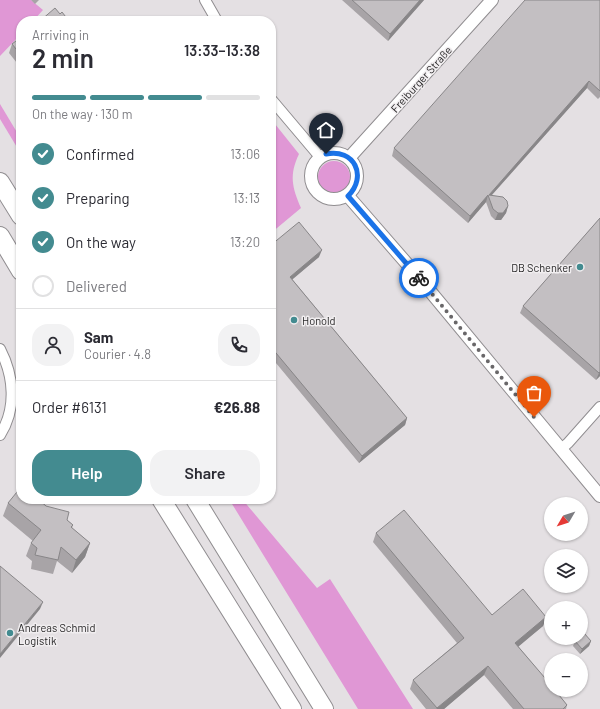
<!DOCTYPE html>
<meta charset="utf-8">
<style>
:root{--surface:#fff;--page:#f2f2f3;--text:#2b2b33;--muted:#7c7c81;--line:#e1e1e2;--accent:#438b90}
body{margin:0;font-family:Barlow,sans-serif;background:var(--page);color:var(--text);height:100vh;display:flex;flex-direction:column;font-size:15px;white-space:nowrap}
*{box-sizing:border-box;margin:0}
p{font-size:13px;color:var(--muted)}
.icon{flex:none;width:22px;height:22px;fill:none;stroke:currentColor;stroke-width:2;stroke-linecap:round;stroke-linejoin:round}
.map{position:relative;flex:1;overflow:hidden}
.panel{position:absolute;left:16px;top:16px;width:260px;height:488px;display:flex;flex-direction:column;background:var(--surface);border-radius:16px;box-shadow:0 1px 3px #0004}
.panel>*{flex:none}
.needle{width:26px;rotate:231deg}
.buttons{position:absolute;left:544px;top:497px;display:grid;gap:8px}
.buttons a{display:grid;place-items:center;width:44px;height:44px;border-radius:50%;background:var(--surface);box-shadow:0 1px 3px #0004;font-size:20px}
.pin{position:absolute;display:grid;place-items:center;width:34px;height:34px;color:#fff;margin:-41px -17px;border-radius:50% 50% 50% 0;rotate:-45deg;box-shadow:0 0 4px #0007}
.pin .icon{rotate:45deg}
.courier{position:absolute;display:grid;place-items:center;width:40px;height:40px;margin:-20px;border:3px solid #1a73e8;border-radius:50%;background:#fff;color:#222;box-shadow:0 1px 5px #0007}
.headline em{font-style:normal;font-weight:600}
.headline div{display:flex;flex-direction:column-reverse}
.headline{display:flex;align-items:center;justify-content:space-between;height:68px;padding:0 16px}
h1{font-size:26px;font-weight:600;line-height:30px}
.bar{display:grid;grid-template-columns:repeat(4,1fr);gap:6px 4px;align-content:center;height:48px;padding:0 16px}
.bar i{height:5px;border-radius:3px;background:var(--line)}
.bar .on{background:var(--accent)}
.bar p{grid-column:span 4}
.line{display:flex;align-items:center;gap:10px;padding:0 16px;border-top:1px solid var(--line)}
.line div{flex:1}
.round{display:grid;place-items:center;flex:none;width:42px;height:42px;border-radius:16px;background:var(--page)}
ol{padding:0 16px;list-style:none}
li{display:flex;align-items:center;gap:12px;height:44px}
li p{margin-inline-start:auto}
li .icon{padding:4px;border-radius:50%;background:var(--accent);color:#fff;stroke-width:4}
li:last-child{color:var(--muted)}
li i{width:22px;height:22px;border:2px solid var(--line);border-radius:50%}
.button{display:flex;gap:8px;margin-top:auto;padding:8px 16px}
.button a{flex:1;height:46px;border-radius:16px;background:var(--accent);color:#fff;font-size:16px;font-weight:600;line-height:46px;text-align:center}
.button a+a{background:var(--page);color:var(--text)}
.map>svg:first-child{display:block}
.green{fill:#e097d5}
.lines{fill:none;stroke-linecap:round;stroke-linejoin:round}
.minor-casing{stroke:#908d90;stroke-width:12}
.tertiary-casing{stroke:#908d90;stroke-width:14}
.motorway-casing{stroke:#908d90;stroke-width:20}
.minor{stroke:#fff;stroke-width:10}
.tertiary{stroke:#fff;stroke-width:12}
.motorway{stroke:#fff;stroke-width:18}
.wall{fill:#a8a4a7}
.shaded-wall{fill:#888688}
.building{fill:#c3bfc2;stroke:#888688}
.done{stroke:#696769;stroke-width:4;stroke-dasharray:0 7.2}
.route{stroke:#1a73e8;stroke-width:5}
.poi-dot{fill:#438b90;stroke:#f1eef0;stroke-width:1.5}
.labels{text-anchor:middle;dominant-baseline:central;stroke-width:3;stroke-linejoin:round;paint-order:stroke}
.street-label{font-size:11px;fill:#272627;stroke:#f1eef0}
.poi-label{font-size:11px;fill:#272627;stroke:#f1eef0;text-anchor:start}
</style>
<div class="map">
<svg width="600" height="709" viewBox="0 0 600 709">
<rect width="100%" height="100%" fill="#e4e0e3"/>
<g class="green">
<path d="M0 0H31L43 10 33 21H21V34L0 56Z"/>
<path d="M0 104 21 139V154L0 119Z"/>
<path d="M271 119 299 154C289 175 292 187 301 208L271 233Z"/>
<circle cx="334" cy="177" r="16"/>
<path d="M229 499H242L317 588 330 579 413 709H358Z"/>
</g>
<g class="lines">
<g class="minor-casing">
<g id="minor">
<path d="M205 0 217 21"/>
<path d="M271 99 320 157"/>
<path d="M0 349C14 376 17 408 0 435"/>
<path d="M561 449 568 443 600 407"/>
</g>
</g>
<g class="tertiary-casing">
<g id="tertiary">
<circle cx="334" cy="176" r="23"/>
<path d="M349 158 492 0"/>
<path d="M348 196 415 273 600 496"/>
</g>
</g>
<g class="motorway-casing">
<g id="motorway">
<path d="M0 182 21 216"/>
<path d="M0 236 21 271"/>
<path d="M161 499 292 709"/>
<path d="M195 499 324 709"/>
</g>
</g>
<use href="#minor" class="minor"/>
<use href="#tertiary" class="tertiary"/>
<use href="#motorway" class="motorway"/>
</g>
<g class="wall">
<path d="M31 0H39L35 4Z"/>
<path d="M342 0H424L388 41Z"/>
<path d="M600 0V97L598 99 587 88 492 195 508 206 506 213 501 220H495L491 216 486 202 468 223 392 156 394 148Z"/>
<path d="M21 37V68L9 53 12 44Z"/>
<path d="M600 218V376L596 380 520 313 523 306Z"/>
<path d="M271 245 319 257 292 279 407 418 405 425 359 463 271 357Z"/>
<path d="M8 503 46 506 67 520 73 525 72 528 90 543 85 557 72 573 57 561 53 574 31 569 32 561 26 556 31 543 33 541 3 516Z"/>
<path d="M376 533 492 615 546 617 543 626 518 646 567 705 566 709H513L484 675 444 709H426L410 689 413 680 457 643 373 542Z"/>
<path d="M575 641H591L589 646 580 654 573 646Z"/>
</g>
<g class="shaded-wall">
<path d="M420 0H424L388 41 390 34Z"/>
<path d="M589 81 587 88 489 198V195Z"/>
<path d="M488 195 486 202 468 223 470 216Z"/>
<path d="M508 206 506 213 501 220H495L498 213Z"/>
<path d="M322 250 319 257 287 284 290 277Z"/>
<path d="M600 372V376L596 380 599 373Z"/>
<path d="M407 418 405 425 359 463 362 456Z"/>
<path d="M90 543 85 557 72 573 76 560Z"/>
<path d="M43 602 40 609 0 658V654Z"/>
<path d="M546 617 543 626 512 652 515 643Z"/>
<path d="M591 641 589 646 580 654 582 649Z"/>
<path d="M488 666 484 675 444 709H436Z"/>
</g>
<g class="building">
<path d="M352 0H420L390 34Z"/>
<path d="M525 0H600V91L589 81 489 195 503 197 507 201 508 206 503 213H498L493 209 488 195 470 216 394 148Z"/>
<path d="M55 8 60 14 62 12 69 21H40Z"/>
<path d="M21 37V55L12 44Z"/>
<path d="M600 218V372L599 373 523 306Z"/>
<path d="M299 222 322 250 290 277 407 418 362 456 271 347V245Z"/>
<path d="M21 487V499H38L46 506 69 512 67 520 73 525 71 527 90 543 76 560 61 547 58 560 35 555 37 548 31 543 41 530 8 503Z"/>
<path d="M404 510 492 615 523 589 546 617 515 643 551 685V690H555L567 705 563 709H524L488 666 437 708 413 680 464 638 376 533Z"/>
<path d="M0 566 43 602 0 654Z"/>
<path d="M584 633 591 641 582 649 575 641 578 638H581V636Z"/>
</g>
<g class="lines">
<path class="done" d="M419 278 534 417"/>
<path class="route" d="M326 154C354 148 368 176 348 196L419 278"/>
</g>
<g class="poi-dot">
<circle cx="580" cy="267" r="4"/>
<circle cx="294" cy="320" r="4"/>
<circle cx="10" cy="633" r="4"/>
</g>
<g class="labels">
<g class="street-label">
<text transform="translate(421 79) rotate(-48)">Freiburger Straße</text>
</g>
<g class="poi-label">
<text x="572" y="267" text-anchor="end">DB Schenker</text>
<text x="302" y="320">Honold</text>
<text x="18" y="627">Andreas Schmid<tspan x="18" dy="13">Logistik</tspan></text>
</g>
</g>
</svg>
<div class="buttons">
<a><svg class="needle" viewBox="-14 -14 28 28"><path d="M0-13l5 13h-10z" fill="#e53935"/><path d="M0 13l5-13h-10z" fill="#7c7c81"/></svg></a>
<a><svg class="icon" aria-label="layers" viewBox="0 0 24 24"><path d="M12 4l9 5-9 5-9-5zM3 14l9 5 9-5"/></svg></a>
<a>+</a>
<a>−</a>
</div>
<div class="pin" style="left:534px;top:417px;background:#ea580c"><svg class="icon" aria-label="bag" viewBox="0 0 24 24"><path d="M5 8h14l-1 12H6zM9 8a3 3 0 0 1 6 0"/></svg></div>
<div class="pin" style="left:326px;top:154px;background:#1f2937"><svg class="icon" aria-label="home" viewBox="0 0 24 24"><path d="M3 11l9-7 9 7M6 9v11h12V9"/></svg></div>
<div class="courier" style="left:419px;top:278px"><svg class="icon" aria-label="bike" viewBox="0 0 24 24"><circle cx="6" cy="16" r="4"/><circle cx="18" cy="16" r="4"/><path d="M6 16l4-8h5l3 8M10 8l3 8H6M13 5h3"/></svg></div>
<section class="panel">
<div class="headline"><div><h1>2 min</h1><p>Arriving in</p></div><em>13:33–13:38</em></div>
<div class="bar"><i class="on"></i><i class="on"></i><i class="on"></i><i></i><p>On the way · 130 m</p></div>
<ol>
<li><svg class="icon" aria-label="check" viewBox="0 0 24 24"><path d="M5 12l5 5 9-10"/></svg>Confirmed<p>13:06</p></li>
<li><svg class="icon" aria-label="check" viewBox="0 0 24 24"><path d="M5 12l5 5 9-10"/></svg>Preparing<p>13:13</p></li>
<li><svg class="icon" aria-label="check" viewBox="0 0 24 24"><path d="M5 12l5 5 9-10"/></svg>On the way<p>13:20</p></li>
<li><i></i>Delivered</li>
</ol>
<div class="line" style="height:72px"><a class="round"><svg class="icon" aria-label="person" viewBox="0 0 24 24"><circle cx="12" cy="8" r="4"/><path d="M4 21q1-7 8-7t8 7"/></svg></a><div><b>Sam</b><p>Courier · 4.8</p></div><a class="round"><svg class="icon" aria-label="phone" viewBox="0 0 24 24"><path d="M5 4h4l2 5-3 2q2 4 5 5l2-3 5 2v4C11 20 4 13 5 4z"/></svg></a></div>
<div class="line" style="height:52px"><div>Order #6131</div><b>€26.88</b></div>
<div class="button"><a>Help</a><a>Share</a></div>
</section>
</div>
